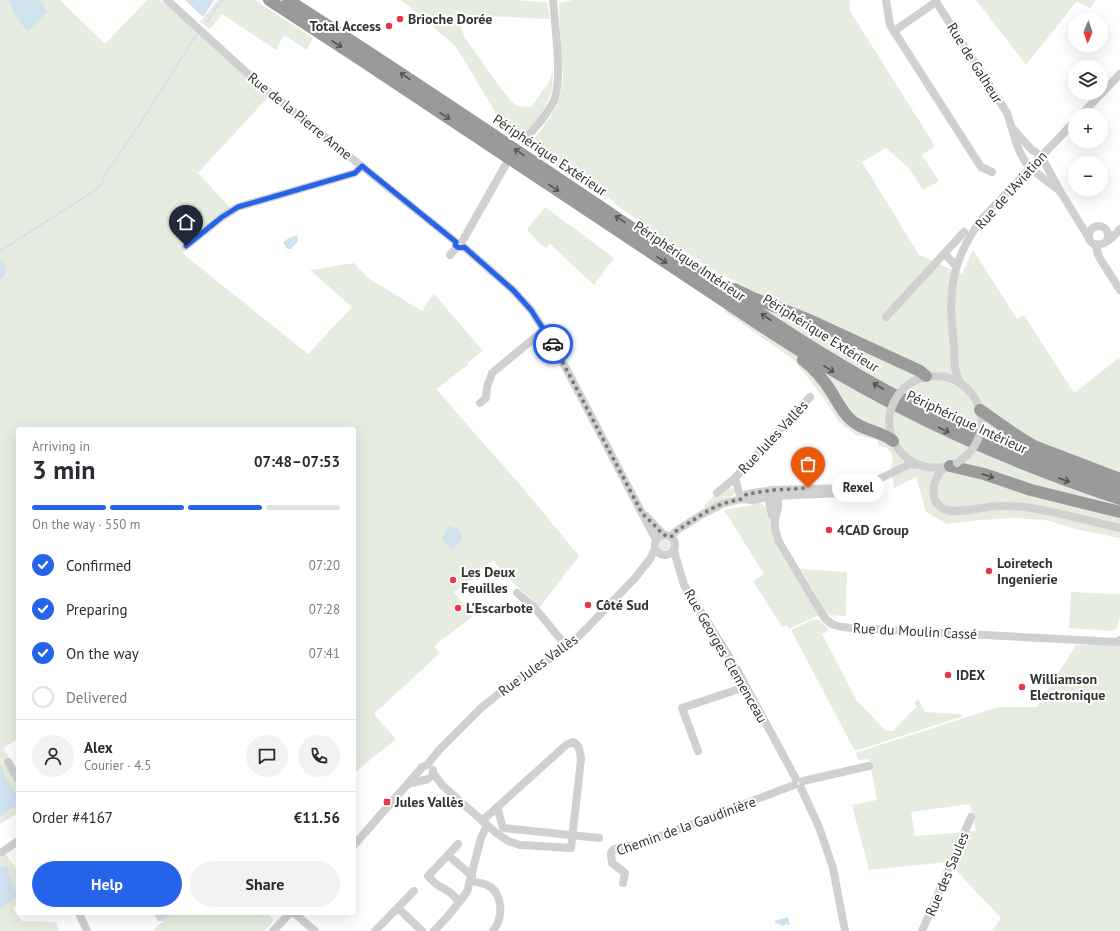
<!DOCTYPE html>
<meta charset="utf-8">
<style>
:root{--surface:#fff;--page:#f2f2f3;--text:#2b2b33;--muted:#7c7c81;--line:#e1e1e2;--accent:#2563eb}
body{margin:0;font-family:"PT Sans",sans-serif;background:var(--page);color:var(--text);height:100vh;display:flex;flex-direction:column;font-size:15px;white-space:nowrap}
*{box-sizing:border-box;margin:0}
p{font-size:13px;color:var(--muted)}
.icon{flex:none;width:22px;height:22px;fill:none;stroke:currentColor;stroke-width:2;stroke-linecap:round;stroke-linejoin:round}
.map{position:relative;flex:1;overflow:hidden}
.panel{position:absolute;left:16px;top:427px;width:340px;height:488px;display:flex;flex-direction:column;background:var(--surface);border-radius:4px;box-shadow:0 4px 16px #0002}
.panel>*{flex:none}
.needle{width:26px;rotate:182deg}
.controls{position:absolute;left:1068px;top:12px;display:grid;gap:8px}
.controls a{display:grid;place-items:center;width:40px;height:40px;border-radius:50%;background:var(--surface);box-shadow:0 4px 16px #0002;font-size:20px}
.pin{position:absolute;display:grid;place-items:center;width:34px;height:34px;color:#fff;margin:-41px -17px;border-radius:50% 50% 50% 0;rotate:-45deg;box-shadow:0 0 4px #0007}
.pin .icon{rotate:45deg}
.courier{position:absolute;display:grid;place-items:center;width:40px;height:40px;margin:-20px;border:3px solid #2563eb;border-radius:50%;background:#fff;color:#222;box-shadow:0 1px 5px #0007}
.bubble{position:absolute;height:28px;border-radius:14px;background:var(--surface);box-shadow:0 4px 16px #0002;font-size:13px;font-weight:800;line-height:28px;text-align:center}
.overview em{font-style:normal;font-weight:800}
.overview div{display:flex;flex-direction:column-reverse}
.overview{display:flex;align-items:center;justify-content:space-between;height:68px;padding:0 16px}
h1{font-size:26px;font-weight:800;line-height:30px}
.bar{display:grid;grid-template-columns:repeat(4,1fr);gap:6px 4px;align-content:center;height:48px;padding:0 16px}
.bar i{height:5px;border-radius:3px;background:var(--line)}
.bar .current{background:var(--accent)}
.bar p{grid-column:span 4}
.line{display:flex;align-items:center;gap:10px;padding:0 16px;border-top:1px solid var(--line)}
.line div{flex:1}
.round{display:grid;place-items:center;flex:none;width:42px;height:42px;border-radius:21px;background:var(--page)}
ol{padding:0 16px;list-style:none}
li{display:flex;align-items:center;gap:12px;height:44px}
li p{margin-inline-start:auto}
li .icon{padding:4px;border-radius:50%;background:var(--accent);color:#fff;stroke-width:4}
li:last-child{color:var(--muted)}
li i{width:22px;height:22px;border:2px solid var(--line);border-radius:50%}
.cta{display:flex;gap:8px;margin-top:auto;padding:8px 16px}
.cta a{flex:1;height:46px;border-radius:24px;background:var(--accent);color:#fff;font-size:16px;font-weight:800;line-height:46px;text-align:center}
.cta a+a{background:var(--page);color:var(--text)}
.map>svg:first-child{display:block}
.green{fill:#e6ecdf;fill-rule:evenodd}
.water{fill:#cfe2ee}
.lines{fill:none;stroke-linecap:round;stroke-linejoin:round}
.stream{stroke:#cfe2ee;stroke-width:1.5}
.minor{stroke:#d0d0d0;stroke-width:8}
.highway{stroke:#9a9a9a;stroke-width:12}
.minor-bridge{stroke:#d0d0d0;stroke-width:8}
.oneway{stroke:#525252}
.done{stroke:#7a7a7a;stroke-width:4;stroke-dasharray:0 7.2}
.route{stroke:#2563eb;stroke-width:5}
.poi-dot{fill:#e63946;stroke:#fff;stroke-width:1.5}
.labels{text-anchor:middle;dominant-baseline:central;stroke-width:4;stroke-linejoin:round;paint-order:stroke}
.poi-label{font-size:14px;font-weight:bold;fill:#333;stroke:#fff;text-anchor:start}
.street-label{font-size:14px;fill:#333;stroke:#fff}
</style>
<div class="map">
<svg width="1120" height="931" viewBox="0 0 1120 931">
<rect width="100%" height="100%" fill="#fff"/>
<g class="green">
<path d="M0 0H60L105 44 147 0H160L199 33 268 97 198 173 231 209 182 253 308 354 352 307 310 270 354 263 368 278 422 311 426 304 434 294 483 351 467 363 468 365 436 389 528 494 579 556 540 607 508 578 493 560 466 584 454 592 464 605 469 601 473 607 468 612 472 617 434 646 440 653 374 714 396 739 354 773V429H18V739L3 748 11 761 7 766 18 784V815H15L0 824Z"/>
<path d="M218 0H255L313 38 307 50 284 35 276 50 222 14 210 29 200 22Z"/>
<path d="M401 0H515L547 2 550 19 466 15 460 23 464 36 502 90 516 106 531 107 549 82 553 69 552 91 543 112 522 139 513 138 509 135 456 47 421 16Z"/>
<path d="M573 0H849L850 11 935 146 922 155 939 181 923 190 909 168 886 148 862 162 919 255 962 274 973 250 1017 319 1024 315 1074 393 1119 358 1120 360V538L1075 529 1046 520 1014 518 981 520 947 524 926 512 916 477 894 488 891 466 893 460 891 453 887 447 879 446 877 440 856 435 839 422 825 400 794 360 724 311 746 287C700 265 658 233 616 205 612 198 605 196 598 193L533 151 529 146C543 126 559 111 562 86 563 79 564 74 562 67L559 3Z"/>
<path d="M976 0H1096L1090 8 1077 1 1026 65Z"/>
<path d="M545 207 614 258 594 285 550 244 546 248 541 245 527 230Z"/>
<path d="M730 488 734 489 735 492 732 496 706 508 704 506 714 496H717L727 489Z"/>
<path d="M757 502C775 507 770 532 776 546L819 615 789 629 787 625 782 627 753 581 764 574 724 510 751 505Z"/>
<circle cx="665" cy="545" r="5.5"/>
<path d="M801 569 847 572 846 616 827 615Z"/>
<path d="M1071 592 1120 594V616L1116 629 1112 631 1069 628Z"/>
<path d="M812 620H820L829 630 822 634 857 701 886 731H893L917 706 914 703 918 699 925 712 961 714V717L855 751 791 630Z"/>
<path d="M1076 645H1120V931H992L1001 918 948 862 869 870 852 805 877 800 869 759 859 760 855 753 998 707H1037ZM970 804 976 831 915 836 911 812Z"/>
<path d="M0 851 6 854 18 872V904L13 909 22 921 56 922 59 931H0Z"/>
<path d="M171 913H266L274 920 265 931H153Z"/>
</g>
<g class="water">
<path d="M8 0H38L48 11 28 32 16 17Z"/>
<path d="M185 0H214L204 16H202Z"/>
<path d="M297 235 298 242 292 247V249H287L283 242 289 238Z"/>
<path d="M0 260C6 264 6 269 5 275L0 279Z"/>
<path d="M449 526 458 529 463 537 459 543 451 549 441 539Z"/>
<path d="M0 763 7 780 18 796V805L0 816Z"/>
<path d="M8 865 9 874 17 896 0 909V867Z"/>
<path d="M154 913H171L163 921H158Z"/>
<path d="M788 917 790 925 786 924 784 926 775 923 774 921Z"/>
</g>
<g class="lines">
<g class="stream">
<path d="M206 23 222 0"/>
<path d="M0 251 94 191 101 185 105 175 141 122 197 34"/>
</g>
<g class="minor">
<path d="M167 0 258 83 456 242"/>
<path d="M886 0 890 25 981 167 992 172"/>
<path d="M935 0 1007 113C1014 132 1016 152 1030 168L1060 191"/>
<path d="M894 31 936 2"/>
<path d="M1081 115 1120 74"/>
<path d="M1013 129 1031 149 1041 156 1060 191 1092 243C1103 249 1113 237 1120 229"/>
<path d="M524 140C535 128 549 113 555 98 562 75 555 25 553 0"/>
<path d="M1089 239C1087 220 1114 223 1107 241"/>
<path d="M463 240 505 166"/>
<path d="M1095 244 1099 257 1120 290"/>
<path d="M186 246 222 217 238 207 355 173 362 166"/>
<path d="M464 247 513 290 531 310 544 330 567 370 656 540"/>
<path d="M945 254 956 266"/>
<path d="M450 255 457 247"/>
<path d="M886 317 964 232"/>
<path d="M914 381C949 366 981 388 982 425"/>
<path d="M960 383C953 369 955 360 954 346 948 295 949 264 981 220L1075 121"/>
<path d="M480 403 486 398 487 387 492 373 544 330"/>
<path d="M889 422C891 452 915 472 945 467"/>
<path d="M944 467C933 479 927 499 944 509 955 515 986 506 1001 506 1024 505 1047 511 1070 516 1086 520 1103 524 1120 528"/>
<path d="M735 478 741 499"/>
<path d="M717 493 735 478 810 397"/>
<path d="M774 494V496L778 500V508L775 519 772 515 769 502 774 496"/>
<path d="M741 499 747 494 773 490 846 488"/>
<path d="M646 516 664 535"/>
<path d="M775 519V529L779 542 824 617C831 626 840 627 852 628L1117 642 1120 640"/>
<circle cx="665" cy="545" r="10"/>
<path d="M671 537 676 531 701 515 722 504 741 499 752 500 774 496 841 493 873 482 910 464 918 465"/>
<path d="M674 551 684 585 735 666 796 779"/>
<path d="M517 593 534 607 567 647"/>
<path d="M698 751 682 708 745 687"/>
<path d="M8 762 18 779"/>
<path d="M433 773 443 786 495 832 508 841 520 845 571 848 581 759C580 752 580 745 573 742L566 745 482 821"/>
<path d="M803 781 869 766"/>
<path d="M408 784 428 779 433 775V770"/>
<path d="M801 788 819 827 833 868 845 931"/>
<path d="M497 807 503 828 599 838"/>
<path d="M354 845 419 771 422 767 427 765 439 750 481 708 502 691 569 646 587 628 635 578 650 559 655 549"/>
<path d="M2 852 18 841"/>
<path d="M448 855 458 844"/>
<path d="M471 881C476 882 482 883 487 885 500 890 503 910 498 922 497 925 495 928 493 931"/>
<path d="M623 883 625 873 612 863 611 853 614 849 640 844 794 785"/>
<path d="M459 902C453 894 450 892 441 887 436 885 432 880 428 876L448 855 472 876"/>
<path d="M398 908 422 931"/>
<path d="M79 913 87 931"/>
<path d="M294 913 315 931"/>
<path d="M273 931 290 913"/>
<path d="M375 931 414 891"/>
<path d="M434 931 448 916 467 892 481 838 485 829 488 826"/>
<path d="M922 931 971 817"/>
</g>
<g class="highway">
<path d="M269 0 358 58 772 333C882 405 995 458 1120 499"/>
<path d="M288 0C407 76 524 155 641 234 722 288 801 344 887 391 961 431 1040 462 1120 488"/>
<path d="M735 289 753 298 807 319 920 371 926 376"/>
<path d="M803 360C815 369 824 380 832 393 837 401 842 411 849 418 861 431 880 430 893 441"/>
<path d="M980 410C998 422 1015 436 1034 446L1120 479"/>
<path d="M950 466 984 474 1031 490 1120 512"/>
</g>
<g class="minor-bridge">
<path d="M889 422C890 403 899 390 914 381"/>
<path d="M957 463C972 453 979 442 982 425"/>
</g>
</g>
<defs><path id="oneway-shaft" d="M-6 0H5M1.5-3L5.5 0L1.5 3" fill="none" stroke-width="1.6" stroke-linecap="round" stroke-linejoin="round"/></defs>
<g class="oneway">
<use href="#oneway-shaft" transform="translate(337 44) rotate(33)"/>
<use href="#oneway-shaft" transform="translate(405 76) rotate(-146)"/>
<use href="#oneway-shaft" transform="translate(445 116) rotate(34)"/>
<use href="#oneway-shaft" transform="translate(519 152) rotate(-146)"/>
<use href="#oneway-shaft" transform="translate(554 188) rotate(34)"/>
<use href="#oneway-shaft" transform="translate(620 219) rotate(-146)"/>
<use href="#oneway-shaft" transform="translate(662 260) rotate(34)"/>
<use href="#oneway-shaft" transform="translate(766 317) rotate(-147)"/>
<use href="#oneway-shaft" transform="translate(829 369) rotate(31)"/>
<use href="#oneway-shaft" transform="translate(878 386) rotate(-150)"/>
<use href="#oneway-shaft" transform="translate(944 430) rotate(26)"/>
<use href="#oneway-shaft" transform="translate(988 476) rotate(19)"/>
<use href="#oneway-shaft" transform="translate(1064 480) rotate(19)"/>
</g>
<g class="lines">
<path class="done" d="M553 344 642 513 664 535 671 537 676 531 709 510 722 504 741 499 747 494 774 490 808 488"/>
<path class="route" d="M186 246 222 217 238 207 355 173 362 166 456 242 455 245 457 247 461 248 464 247 513 290 531 310 553 344"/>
</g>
<g class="poi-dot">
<circle cx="400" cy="19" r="4"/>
<circle cx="389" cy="26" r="4"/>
<circle cx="829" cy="530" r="4"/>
<circle cx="989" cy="571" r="4"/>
<circle cx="453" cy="580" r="4"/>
<circle cx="588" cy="605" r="4"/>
<circle cx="458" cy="608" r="4"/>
<circle cx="948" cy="675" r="4"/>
<circle cx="1022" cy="687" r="4"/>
<rect x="383" y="798" width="8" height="8" rx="2"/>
</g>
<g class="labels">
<g class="poi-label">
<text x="408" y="19">Brioche Dorée</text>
<text x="381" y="26" text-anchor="end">Total Access</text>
<text x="837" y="530">4CAD Group</text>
<text x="997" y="563">Loiretech<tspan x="997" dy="16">Ingenierie</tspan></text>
<text x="461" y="572">Les Deux<tspan x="461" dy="16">Feuilles</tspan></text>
<text x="596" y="605">Côté Sud</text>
<text x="466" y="608">L'Escarbote</text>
<text x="956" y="675">IDEX</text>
<text x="1030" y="679">Williamson<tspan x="1030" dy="16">Electronique</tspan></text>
<text x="395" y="802">Jules Vallès</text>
</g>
<g class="street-label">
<text transform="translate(975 63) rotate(58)">Rue de Galheur</text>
<text transform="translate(300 116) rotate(39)">Rue de la Pierre Anne</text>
<text transform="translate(550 155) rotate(34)">Périphérique Extérieur</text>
<text transform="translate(1011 190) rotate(-48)">Rue de l'Aviation</text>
<text transform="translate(690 261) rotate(34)">Périphérique Intérieur</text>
<text transform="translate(821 333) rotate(32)">Périphérique Extérieur</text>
<text transform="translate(967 422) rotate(25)">Périphérique Intérieur</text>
<text transform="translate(773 437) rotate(-47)">Rue Jules Vallès</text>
<text transform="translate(915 631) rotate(3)">Rue du Moulin Cassé</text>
<text transform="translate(726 656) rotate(60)">Rue Georges Clemenceau</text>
<text transform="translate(538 665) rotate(-36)">Rue Jules Vallès</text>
<text transform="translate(686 826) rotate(-20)">Chemin de la Gaudinière</text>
<text transform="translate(947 874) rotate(-67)">Rue des Saules</text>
</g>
</g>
</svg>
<div class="controls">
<a><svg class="needle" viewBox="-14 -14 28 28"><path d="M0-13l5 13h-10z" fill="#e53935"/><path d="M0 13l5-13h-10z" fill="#7c7c81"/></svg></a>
<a><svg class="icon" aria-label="layers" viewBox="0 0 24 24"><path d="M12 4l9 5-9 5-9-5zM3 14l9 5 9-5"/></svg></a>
<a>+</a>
<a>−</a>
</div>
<div class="pin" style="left:808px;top:488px;background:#ea580c"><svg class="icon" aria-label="bag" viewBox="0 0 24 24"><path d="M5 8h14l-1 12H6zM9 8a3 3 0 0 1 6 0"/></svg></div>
<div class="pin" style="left:186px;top:246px;background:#1f2937"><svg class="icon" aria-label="home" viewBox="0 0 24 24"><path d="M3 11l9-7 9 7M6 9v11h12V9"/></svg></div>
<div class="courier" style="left:553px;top:344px"><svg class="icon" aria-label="car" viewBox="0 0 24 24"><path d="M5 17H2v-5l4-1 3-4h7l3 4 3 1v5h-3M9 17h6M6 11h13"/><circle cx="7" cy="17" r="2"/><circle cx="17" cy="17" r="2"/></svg></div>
<div class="bubble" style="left:832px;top:474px;width:52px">Rexel</div>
<section class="panel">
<div class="overview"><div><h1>3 min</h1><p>Arriving in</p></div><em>07:48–07:53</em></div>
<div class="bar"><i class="current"></i><i class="current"></i><i class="current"></i><i></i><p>On the way · 550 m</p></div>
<ol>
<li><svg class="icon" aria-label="check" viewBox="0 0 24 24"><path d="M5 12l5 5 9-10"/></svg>Confirmed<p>07:20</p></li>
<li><svg class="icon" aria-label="check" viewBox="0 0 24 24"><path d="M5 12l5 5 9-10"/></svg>Preparing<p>07:28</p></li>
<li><svg class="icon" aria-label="check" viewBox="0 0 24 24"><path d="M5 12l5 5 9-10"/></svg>On the way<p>07:41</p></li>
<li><i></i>Delivered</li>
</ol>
<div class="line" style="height:72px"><a class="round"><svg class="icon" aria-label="person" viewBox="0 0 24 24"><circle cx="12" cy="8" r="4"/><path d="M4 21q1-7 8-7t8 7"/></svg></a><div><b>Alex</b><p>Courier · 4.5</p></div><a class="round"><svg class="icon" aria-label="chat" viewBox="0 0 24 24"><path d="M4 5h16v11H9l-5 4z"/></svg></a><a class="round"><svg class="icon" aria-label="phone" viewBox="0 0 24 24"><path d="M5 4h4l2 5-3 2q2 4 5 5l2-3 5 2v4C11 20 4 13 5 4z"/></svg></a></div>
<div class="line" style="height:52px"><div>Order #4167</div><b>€11.56</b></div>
<div class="cta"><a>Help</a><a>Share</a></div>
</section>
</div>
